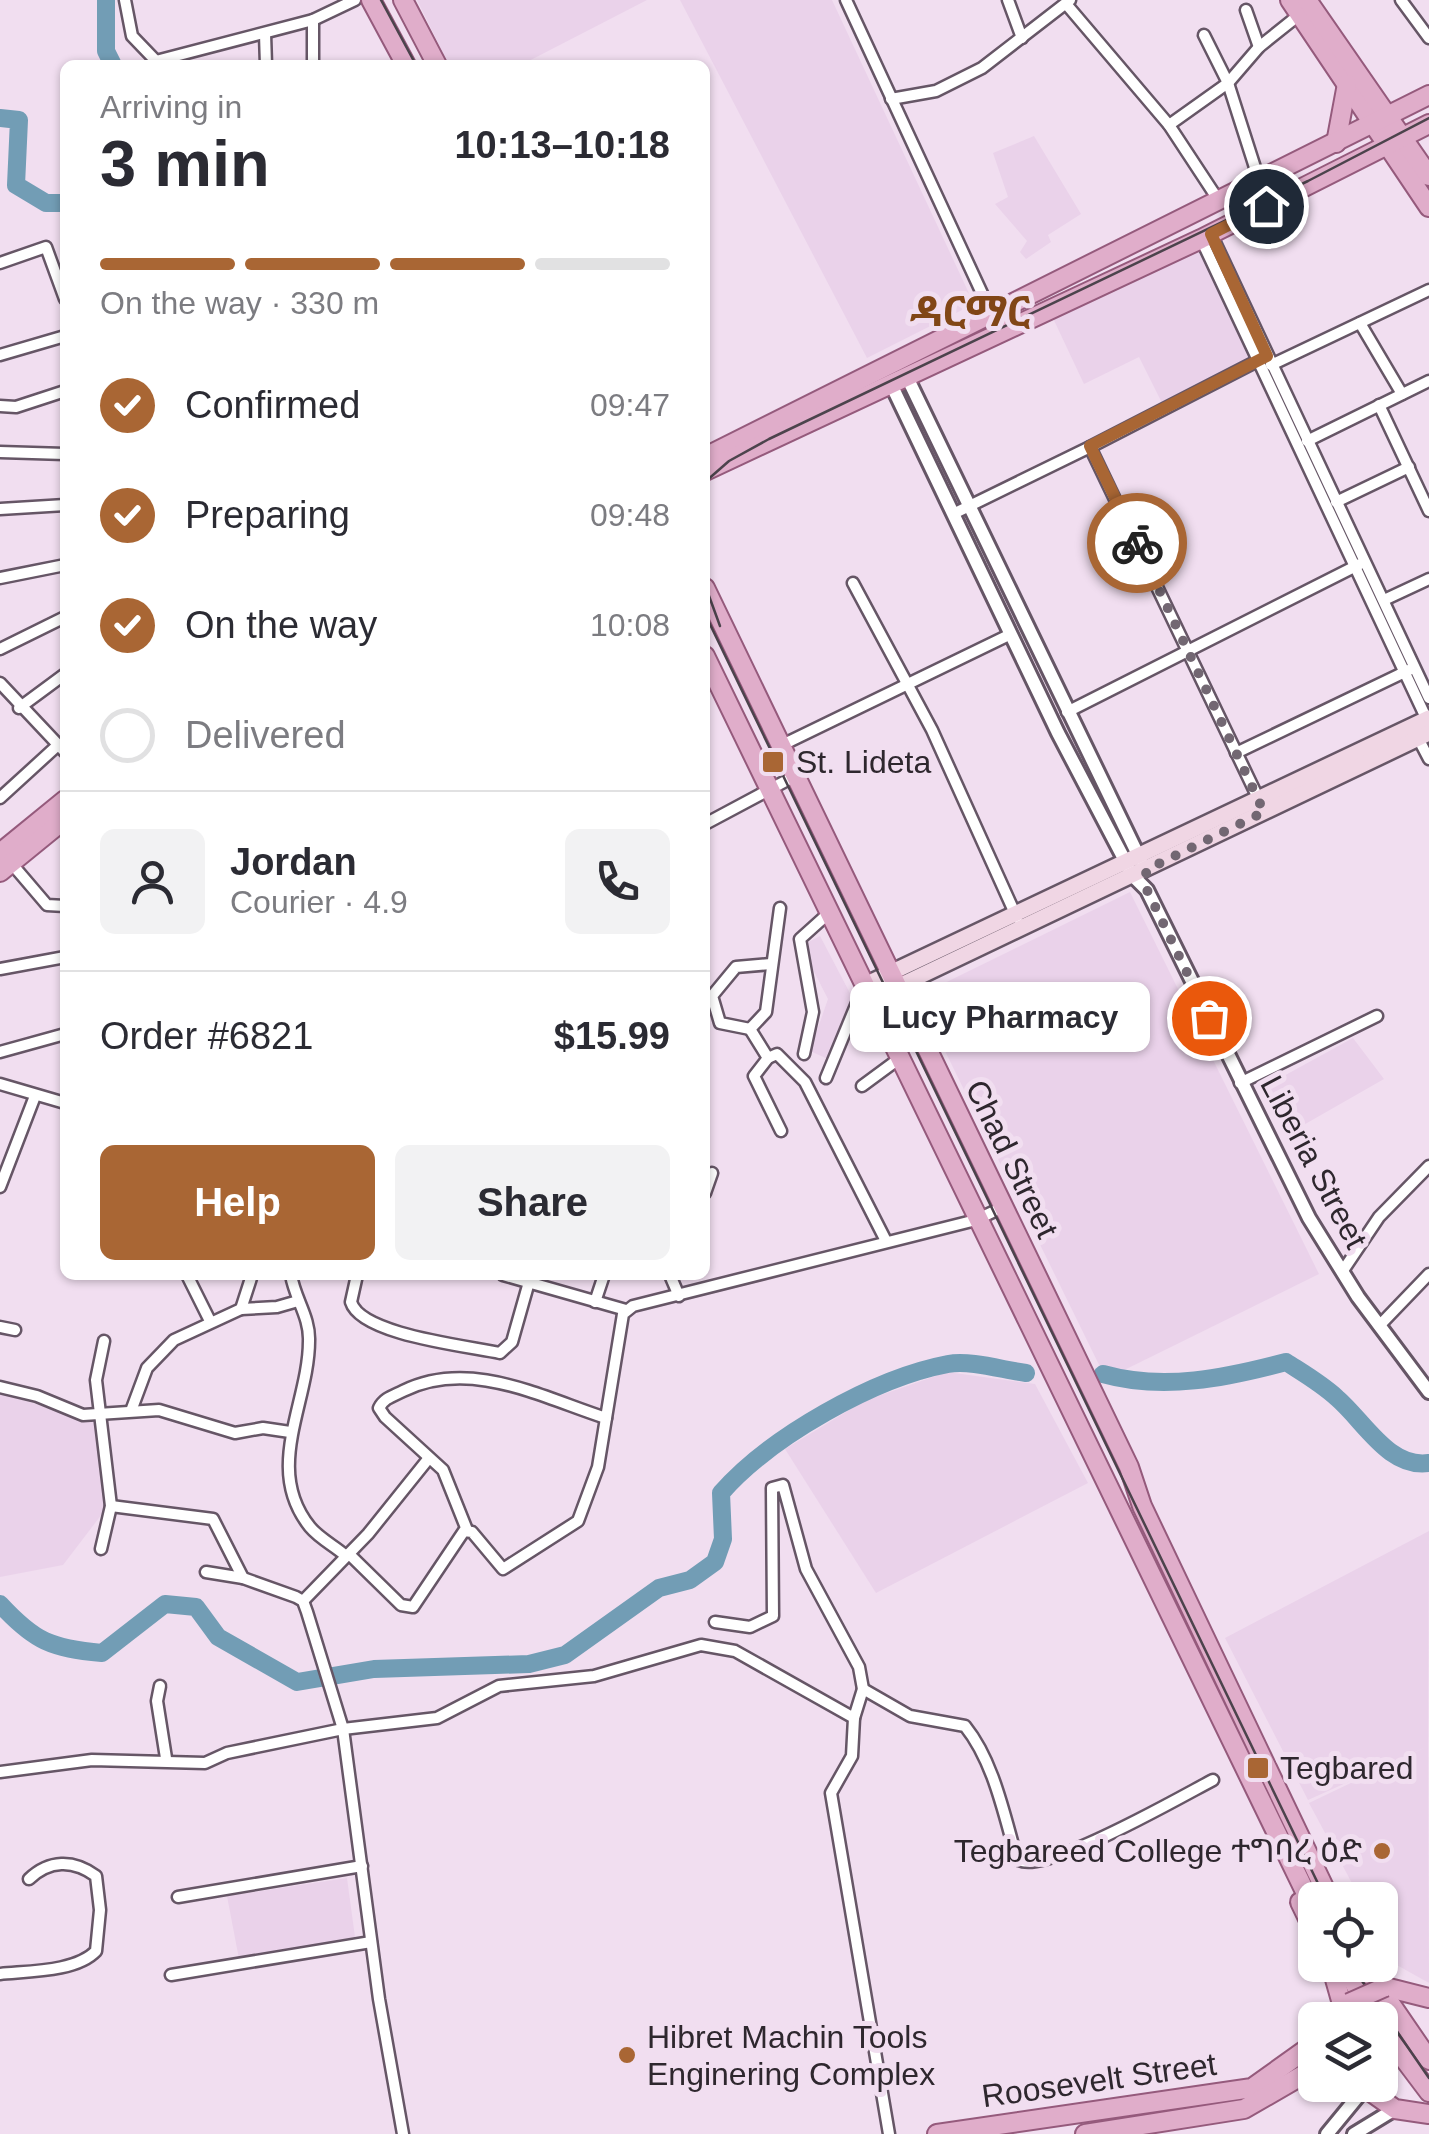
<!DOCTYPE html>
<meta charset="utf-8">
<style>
:root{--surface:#fff;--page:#f2f2f3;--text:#2b2b33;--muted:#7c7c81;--line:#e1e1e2;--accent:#a96634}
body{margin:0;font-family:Helvetica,"Noto Sans Ethiopic",sans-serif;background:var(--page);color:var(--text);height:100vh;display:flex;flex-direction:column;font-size:38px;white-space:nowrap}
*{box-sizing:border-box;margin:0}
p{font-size:32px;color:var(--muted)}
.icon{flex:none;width:55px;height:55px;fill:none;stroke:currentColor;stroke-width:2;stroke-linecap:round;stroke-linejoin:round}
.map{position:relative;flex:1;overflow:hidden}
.sheet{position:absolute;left:60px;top:60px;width:650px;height:1220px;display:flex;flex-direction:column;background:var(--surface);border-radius:15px;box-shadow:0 2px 8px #0004}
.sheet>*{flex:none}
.controls{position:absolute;left:1298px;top:1882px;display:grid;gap:20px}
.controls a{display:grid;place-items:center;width:100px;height:100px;border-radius:15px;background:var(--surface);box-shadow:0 2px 8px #0004;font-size:50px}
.pin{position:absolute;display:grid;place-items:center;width:85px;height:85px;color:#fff;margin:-42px;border:5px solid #fff;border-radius:50%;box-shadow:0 2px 10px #0007}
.courier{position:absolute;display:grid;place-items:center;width:100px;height:100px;margin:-50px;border:8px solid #a96634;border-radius:50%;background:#fff;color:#222;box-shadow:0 2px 12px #0007}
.bubble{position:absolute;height:70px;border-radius:15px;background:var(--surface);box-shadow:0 2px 8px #0004;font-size:32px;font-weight:700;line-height:70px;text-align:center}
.head em{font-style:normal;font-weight:700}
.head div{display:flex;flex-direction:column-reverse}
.head{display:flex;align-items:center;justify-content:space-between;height:170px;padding:0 40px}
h1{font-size:65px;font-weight:700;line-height:75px}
.bar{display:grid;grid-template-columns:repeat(4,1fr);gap:15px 10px;align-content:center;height:120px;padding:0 40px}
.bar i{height:12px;border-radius:8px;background:var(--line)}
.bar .selected{background:var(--accent)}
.bar p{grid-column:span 4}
.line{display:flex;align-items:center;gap:25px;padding:0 40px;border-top:2px solid var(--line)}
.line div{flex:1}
.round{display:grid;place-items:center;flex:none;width:105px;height:105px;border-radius:15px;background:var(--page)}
ol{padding:0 40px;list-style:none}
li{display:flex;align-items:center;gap:30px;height:110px}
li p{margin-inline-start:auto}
li .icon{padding:10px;border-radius:50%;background:var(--accent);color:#fff;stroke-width:4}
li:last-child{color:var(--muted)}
li i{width:55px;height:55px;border:5px solid var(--line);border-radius:50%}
.cta{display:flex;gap:20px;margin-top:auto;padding:20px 40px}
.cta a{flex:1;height:115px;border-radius:15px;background:var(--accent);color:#fff;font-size:40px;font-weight:700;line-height:115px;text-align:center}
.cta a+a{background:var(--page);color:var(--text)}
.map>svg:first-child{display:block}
.built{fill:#ead2ea}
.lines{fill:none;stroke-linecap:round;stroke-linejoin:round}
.river{stroke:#729db5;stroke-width:18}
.minor-casing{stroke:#665666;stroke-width:15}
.tertiary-casing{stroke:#665666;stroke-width:18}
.secondary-casing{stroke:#665666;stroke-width:20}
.primary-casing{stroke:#955a7c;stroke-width:22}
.minor{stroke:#fff;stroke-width:10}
.tertiary{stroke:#fff;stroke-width:12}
.secondary{stroke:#f0d6e4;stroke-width:15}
.primary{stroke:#e0adca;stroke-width:18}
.tram{stroke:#4c434c;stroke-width:2.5}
.primary-bridge-casing{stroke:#955a7c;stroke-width:22;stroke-linecap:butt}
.primary-bridge{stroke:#e0adca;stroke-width:18}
.done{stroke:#726772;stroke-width:10;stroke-dasharray:0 18}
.route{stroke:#a96634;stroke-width:12}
.poi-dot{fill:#a96634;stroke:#f1def0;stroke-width:4}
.labels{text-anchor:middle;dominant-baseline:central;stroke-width:10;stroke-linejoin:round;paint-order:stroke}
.poi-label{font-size:32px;fill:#2e272e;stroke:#f1def0;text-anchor:start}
.street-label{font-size:32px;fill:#2e272e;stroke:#f1def0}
.district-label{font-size:42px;font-weight:bold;fill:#814616;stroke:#f1def0}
</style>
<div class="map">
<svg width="1429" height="2134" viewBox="0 0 1429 2134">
<rect width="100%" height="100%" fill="#f1def0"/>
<g class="built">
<path d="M417 0H647L521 65H449Z"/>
<path d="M680 0H832L974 304 867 358Z"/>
<path d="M1034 136 1081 214 1048 235 1051 242 1026 259 1020 252 1027 241 995 204 1008 197 993 153Z"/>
<path d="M1201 245 1253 359 1162 403 1139 357 1084 384 1052 316Z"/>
<path d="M1130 892 1319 1274 1106 1379 918 996Z"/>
<path d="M820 936 852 997 830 1060 810 1051 828 999 801 946Z"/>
<path d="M1353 1038 1384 1079 1286 1135 1262 1088Z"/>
<path d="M947 1372 1035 1384 1088 1483 876 1593 785 1449 864 1401Z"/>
<path d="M0 1393 94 1422 106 1500 105 1510 63 1565 0 1577Z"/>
<path d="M1429 1531 1428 1746 1429 1983 1395 1964 1380 1936V1900H1361L1309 1803 1426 1747 1308 1800 1225 1638Z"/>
<path d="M347 1878 355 1937 239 1959 227 1896Z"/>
</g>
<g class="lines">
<g class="river">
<path d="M106 0V51L113 65"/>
<path d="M0 118 19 120 16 185 46 203H65"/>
<path d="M1103 1374C1163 1391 1226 1378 1286 1362 1303 1373 1322 1384 1337 1398 1364 1421 1389 1469 1429 1463"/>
<path d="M0 1604C35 1642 51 1648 102 1653L165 1604 196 1607 218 1637 297 1682 374 1669 529 1664 565 1655 659 1588 690 1580 715 1562 723 1539 721 1493C770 1437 874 1378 948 1364 971 1360 1003 1370 1026 1373"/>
</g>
<g class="minor-casing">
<g id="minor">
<path d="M125 0 132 36 157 62"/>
<path d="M846 0 992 315"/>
<path d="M1008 0 1022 38"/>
<path d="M1401 0 1429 38"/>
<path d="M1067 5 1169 125 1219 201"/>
<path d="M1246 10 1259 47"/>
<path d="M313 20V65"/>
<path d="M265 34 266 65"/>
<path d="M1204 35 1228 83 1259 180"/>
<path d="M156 61 313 20 355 0"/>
<path d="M891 99 936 91 982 68 1070 0"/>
<path d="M1169 125 1228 83 1259 47 1299 15"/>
<path d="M1211 234 1429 698"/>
<path d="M1201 239 1428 722"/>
<path d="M0 263 46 247 65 299"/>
<path d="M1360 323 1402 394"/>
<path d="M0 355 65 336"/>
<path d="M1271 365 1429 290"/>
<path d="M1379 405 1429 511"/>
<path d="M0 406 16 407 65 391"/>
<path d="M1307 441 1429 381"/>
<path d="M0 452 65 454"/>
<path d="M1336 502 1409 467"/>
<path d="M0 509 65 505"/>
<path d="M953 514 1090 447"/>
<path d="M0 578 65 565"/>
<path d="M853 583 932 730 1017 918"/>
<path d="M1384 600 1429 579"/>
<path d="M0 649 65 617"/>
<path d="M0 683 65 752"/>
<path d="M19 708 65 674"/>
<path d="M1067 712 1360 564"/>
<path d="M1418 738 1429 759"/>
<path d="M780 746 1011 634"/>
<path d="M1236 753 1411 669"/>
<path d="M0 798 58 745"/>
<path d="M1260 802 1090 447 1267 356"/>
<path d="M705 824 795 776"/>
<path d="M12 864 47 905 65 906"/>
<path d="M0 969 65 957"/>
<path d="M750 1029 720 1023 712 996 736 967 771 964"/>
<path d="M0 1052 65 1034"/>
<path d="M804 1054 813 1012 800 939 830 912"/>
<path d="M768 1058 750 1029 766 1012 780 908"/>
<path d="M826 1078 864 986"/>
<path d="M1240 1083 1377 1016"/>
<path d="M0 1084 65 1103"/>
<path d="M862 1086 900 1058"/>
<path d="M781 1131 754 1076 768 1058 777 1054 805 1082 885 1239"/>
<path d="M0 1187 35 1096"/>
<path d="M705 1193 712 1173"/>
<path d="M1342 1272 1379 1217 1429 1166"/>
<path d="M187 1275 210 1321"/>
<path d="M291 1275C295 1299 310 1317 309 1341 309 1403 263 1469 310 1527 320 1539 335 1546 346 1556"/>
<path d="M357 1275 351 1302C361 1335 468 1346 500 1353L512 1342 529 1282"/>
<path d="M503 1275 626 1310"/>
<path d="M670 1275 679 1296"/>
<path d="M595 1302 604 1275"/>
<path d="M241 1309 252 1275"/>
<path d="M1379 1326 1429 1274"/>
<path d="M0 1327 15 1330"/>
<path d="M0 1387 37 1396 83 1415 159 1410 235 1433 263 1428 290 1432"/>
<path d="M131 1411 147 1368 174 1340 241 1309 277 1307 298 1301"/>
<path d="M111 1506 213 1519 243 1578"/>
<path d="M467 1530 443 1470 385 1417 379 1408C384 1398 393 1396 403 1391 470 1358 541 1397 606 1418"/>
<path d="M101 1549 111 1506 96 1380 104 1341"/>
<path d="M349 1554 401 1605 413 1607 464 1531 472 1532 503 1569 578 1521 598 1467 623 1314 633 1306 976 1220 1001 1208"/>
<path d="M206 1572 243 1578 296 1597 303 1601 307 1612 343 1729 379 1999 403 2134"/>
<path d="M303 1601 368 1534 429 1458"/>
<path d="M715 1622 750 1627 773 1616 772 1488 783 1485 806 1569 859 1667 863 1689"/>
<path d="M160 1686 157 1701 166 1758"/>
<path d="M854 1718 863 1689 910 1716 965 1726C994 1762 1004 1815 1017 1859 1041 1878 1182 1796 1213 1780"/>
<path d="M0 1772 92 1760 205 1763 227 1753 343 1729 437 1718 499 1686 594 1676 701 1645 735 1651 854 1718 852 1756 831 1793 889 2134"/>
<path d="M178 1897 362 1866"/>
<path d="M0 1974C28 1971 76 1972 96 1951L100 1910 96 1876C73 1859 49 1860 29 1879"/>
<path d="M171 1975 371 1942"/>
</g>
</g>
<g class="tertiary-casing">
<g id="tertiary">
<path d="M907 377 1141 861"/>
<path d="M891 384 1058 733 1133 876 1147 890 1309 1218 1358 1297 1429 1392"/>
<path d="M1327 2134 1364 2089"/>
<path d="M1354 2134 1395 2109"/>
</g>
</g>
<g class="secondary-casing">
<g id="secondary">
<path d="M865 985 1429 718"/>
<path d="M872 999 1429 733"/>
</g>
</g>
<g class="primary-casing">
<g id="primary">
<path d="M371 0 406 65"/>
<path d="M403 0 437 65"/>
<path d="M1290 0 1429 207"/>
<path d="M1307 0 1429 176"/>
<path d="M1336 143 1347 84"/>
<path d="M705 457 1429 95"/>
<path d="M705 471 1201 239 1429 124"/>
<path d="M705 588 1129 1467 1142 1506 1330 1900"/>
<path d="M705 656 1315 1912"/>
<path d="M0 853 65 800"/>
<path d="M0 872 65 819"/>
<path d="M1300 1902 1315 1933"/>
<path d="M1331 1965 1344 2011"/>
<path d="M1344 1965 1375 2020"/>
<path d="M1364 1965 1429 2060"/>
<path d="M1385 1987 1429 1998"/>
<path d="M1380 2027 1429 2092"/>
<path d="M1361 2085 1395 2109 1429 2114"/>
<path d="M937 2134 1252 2088 1315 2043"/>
<path d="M1085 2134 1244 2109 1315 2068"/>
</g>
</g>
<use href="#minor" class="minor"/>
<use href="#tertiary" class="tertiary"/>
<use href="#secondary" class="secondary"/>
<use href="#primary" class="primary"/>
<g class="tram">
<path d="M381 0 416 65"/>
<path d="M705 482 729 461 769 439 1308 181 1429 118"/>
<path d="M705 585 720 626"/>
<path d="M705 614 1326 1900"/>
<path d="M1351 1965 1429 2078"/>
</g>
<g class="primary-bridge-casing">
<path id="primary-bridge" d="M1349 2003 1385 1987"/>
</g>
<use href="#primary-bridge" class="primary-bridge"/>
</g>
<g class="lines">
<path class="done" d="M1137 543 1264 812 1146 870 1147 890 1209 1018"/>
<path class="route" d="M1137 543 1090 446 1267 356 1211 234 1266 206"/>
</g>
<g class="poi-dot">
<rect x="761" y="750" width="24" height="24" rx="5"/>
<rect x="1246" y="1756" width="24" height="24" rx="5"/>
<circle cx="1382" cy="1851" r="10"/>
<circle cx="627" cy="2055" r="10"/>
</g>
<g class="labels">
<g class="poi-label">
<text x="796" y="762">St. Lideta</text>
<text x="1280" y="1768">Tegbared</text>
<text x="1362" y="1851" text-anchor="end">Tegbareed College ተግባረ ዕድ</text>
<text x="647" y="2037">Hibret Machin Tools<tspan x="647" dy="37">Enginering Complex</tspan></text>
</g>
<g class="street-label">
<text transform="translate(1012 1159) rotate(64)">Chad Street</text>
<text transform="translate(1314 1162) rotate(62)">Liberia Street</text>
<text transform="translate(1099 2080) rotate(-8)">Roosevelt Street</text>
</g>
<g class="district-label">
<text x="970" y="311">ዳርማር</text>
</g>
</g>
</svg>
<div class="controls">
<a><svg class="icon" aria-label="locate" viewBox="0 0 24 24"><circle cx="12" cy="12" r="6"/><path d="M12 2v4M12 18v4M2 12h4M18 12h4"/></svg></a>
<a><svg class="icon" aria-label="layers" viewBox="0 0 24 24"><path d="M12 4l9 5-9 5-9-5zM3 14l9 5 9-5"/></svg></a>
</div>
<div class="pin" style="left:1209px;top:1018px;background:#ea580c"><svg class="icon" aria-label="bag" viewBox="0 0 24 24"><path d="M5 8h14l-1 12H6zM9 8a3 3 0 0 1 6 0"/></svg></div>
<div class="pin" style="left:1266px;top:206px;background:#1f2937"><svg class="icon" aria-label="home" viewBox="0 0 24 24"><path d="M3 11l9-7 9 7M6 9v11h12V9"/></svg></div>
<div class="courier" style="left:1137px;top:543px"><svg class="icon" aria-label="bike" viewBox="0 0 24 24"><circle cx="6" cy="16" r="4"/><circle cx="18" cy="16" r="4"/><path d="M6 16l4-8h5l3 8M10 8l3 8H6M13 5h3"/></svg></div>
<div class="bubble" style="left:850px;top:982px;width:300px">Lucy Pharmacy</div>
<section class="sheet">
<div class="head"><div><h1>3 min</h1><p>Arriving in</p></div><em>10:13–10:18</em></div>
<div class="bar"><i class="selected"></i><i class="selected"></i><i class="selected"></i><i></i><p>On the way · 330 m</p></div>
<ol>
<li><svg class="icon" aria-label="check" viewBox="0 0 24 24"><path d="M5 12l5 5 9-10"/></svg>Confirmed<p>09:47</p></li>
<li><svg class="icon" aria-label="check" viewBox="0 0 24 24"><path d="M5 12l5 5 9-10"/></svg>Preparing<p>09:48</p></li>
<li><svg class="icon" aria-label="check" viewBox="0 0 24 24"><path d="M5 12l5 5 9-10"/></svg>On the way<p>10:08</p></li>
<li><i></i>Delivered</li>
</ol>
<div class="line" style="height:180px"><a class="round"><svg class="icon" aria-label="person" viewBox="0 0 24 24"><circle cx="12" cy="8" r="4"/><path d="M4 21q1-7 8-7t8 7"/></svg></a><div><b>Jordan</b><p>Courier · 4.9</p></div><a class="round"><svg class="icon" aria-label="phone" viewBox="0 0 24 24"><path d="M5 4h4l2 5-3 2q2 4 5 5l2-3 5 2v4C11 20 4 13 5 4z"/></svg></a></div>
<div class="line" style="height:130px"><div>Order #6821</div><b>$15.99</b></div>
<div class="cta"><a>Help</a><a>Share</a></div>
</section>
</div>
